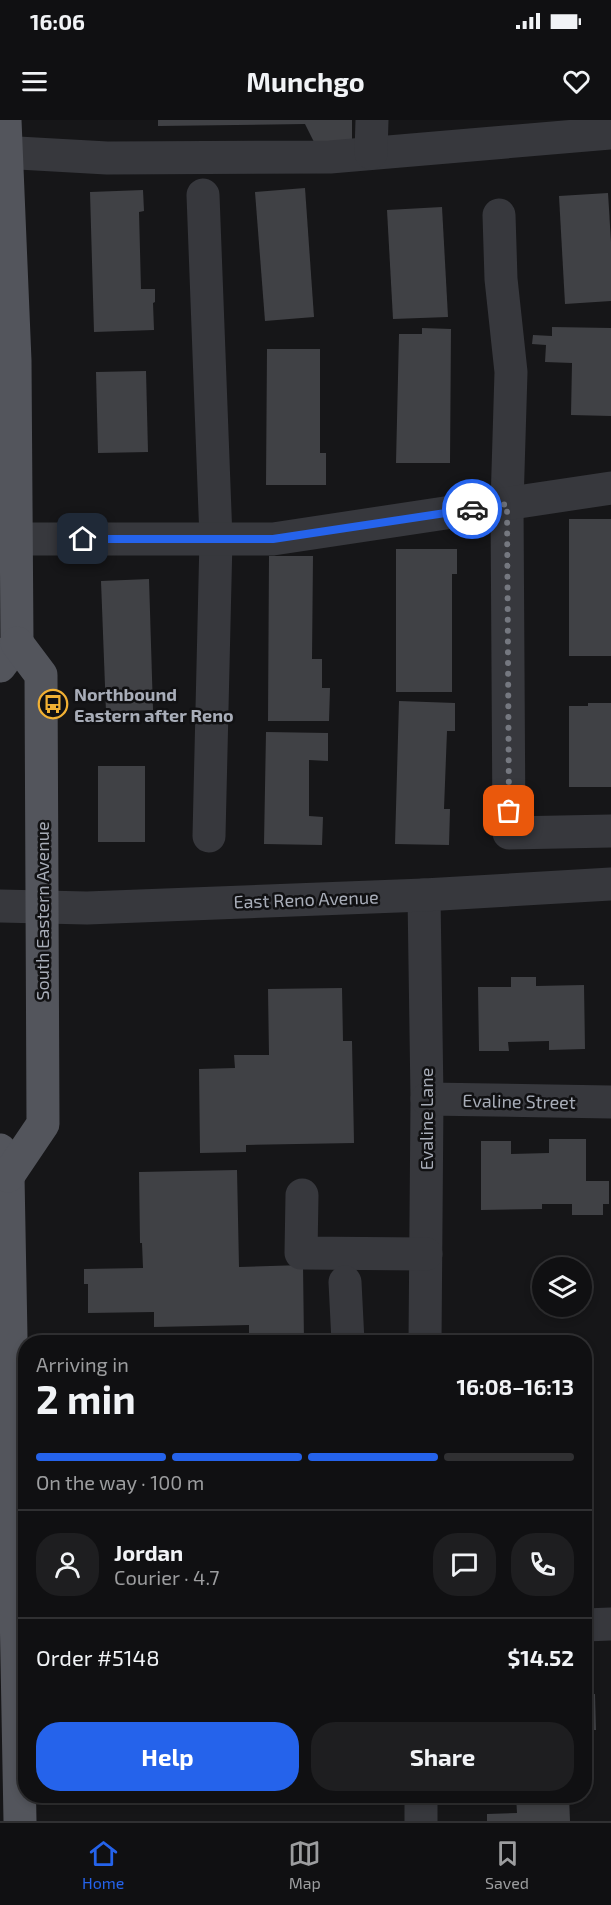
<!DOCTYPE html>
<meta charset="utf-8">
<style>
:root{--surface:#101012;--page:#1e1e20;--text:#f1f3f6;--muted:#9c9d9f;--line:#303032;--accent:#2563eb}
body{margin:0;font-family:"Exo 2",sans-serif;background:var(--page);color:var(--text);height:100vh;display:flex;flex-direction:column;font-size:22px;white-space:nowrap}
*{box-sizing:border-box;margin:0}
p{font-size:20px;color:var(--muted)}
.icon{flex:none;width:33px;height:33px;fill:none;stroke:currentColor;stroke-width:2;stroke-linecap:round;stroke-linejoin:round}
.map{position:relative;flex:1;overflow:hidden}
.sheet{position:absolute;left:18px;top:1215px;width:574px;height:468px;display:flex;flex-direction:column;background:var(--surface);border-radius:24px;box-shadow:0 3px 9px #0003,0 0 0 2px var(--line)}
.sheet>*{flex:none}
.controls{position:absolute;left:532px;top:1137px;display:grid;gap:12px}
.controls a{display:grid;place-items:center;width:60px;height:60px;border-radius:50%;background:var(--surface);box-shadow:0 3px 9px #0003,0 0 0 2px var(--line);font-size:30px}
.pin{position:absolute;display:grid;place-items:center;width:51px;height:51px;color:#fff;margin:-26px;border-radius:12px;box-shadow:0 3px 9px #0006}
.courier{position:absolute;display:grid;place-items:center;width:60px;height:60px;margin:-30px;border:4px solid #2563eb;border-radius:50%;background:#fff;color:#222;box-shadow:0 2px 8px #0007}
.overview em{font-style:normal;font-weight:700}
.overview div{display:flex;flex-direction:column-reverse}
.overview{display:flex;align-items:center;justify-content:space-between;height:102px;padding:0 18px}
h1{font-size:39px;font-weight:700;line-height:45px}
.bar{display:grid;grid-template-columns:repeat(4,1fr);gap:9px 6px;align-content:center;height:72px;padding:0 18px}
.bar i{height:8px;border-radius:4px;background:var(--line)}
.bar .current{background:var(--accent)}
.bar p{grid-column:span 4}
.line{display:flex;align-items:center;gap:15px;padding:0 18px;border-top:2px solid var(--line)}
.line div{flex:1}
.round{display:grid;place-items:center;flex:none;width:63px;height:63px;border-radius:24px;background:var(--page)}
.primary-button{display:flex;gap:12px;margin-top:auto;padding:12px 18px}
.primary-button a{flex:1;height:69px;border-radius:24px;background:var(--accent);color:#fff;font-size:24px;font-weight:700;line-height:69px;text-align:center}
.primary-button a+a{background:var(--page);color:var(--text)}
.status{display:flex;justify-content:space-between;align-items:center;height:42px;padding:0 30px;background:var(--surface);direction:ltr}
.status svg{height:16px;fill:currentColor}
header{display:flex;justify-content:space-between;align-items:center;height:78px;padding:0 18px;background:var(--surface);font-size:27px;font-weight:700}
.menu{display:flex;justify-content:space-around;align-items:center;height:84px;border-top:2px solid var(--line);background:var(--surface);font-size:16px;color:var(--muted)}
.menu a{display:grid;justify-items:center;gap:3px}
.menu .current{color:var(--accent)}
.map>svg:first-child{display:block}
.building{fill:#404145}
.lines{fill:none;stroke-linecap:round;stroke-linejoin:round}
.minor{stroke:#37383d;stroke-width:33}
.major{stroke:#53555c;stroke-width:33}
.done{stroke:#757880;stroke-width:6;stroke-dasharray:0 10.8}
.route{stroke:#2563eb;stroke-width:8}
.labels{text-anchor:middle;dominant-baseline:central;stroke-width:5;stroke-linejoin:round;paint-order:stroke}
.poi-label{font-size:18px;font-weight:bold;fill:#a8adb8;stroke:#111113;text-anchor:start}
.street-label{font-size:18px;fill:#a8adb8;stroke:#111113}
</style>
<div class="status"><b>16:06</b><svg viewBox="0 0 49 12"><path d="M0 12V9h3v3zM5 12V6h3v6zM10 12V3h3v9zM15 12V0h3v12zM26 1h20v11H26zM47 4h2v5h-2z"/></svg></div>
<header><svg class="icon" aria-label="menu" viewBox="0 0 24 24"><path d="M4 6h16M4 12h16M4 18h16"/></svg>Munchgo<svg class="icon" aria-label="heart" viewBox="0 0 24 24"><path d="M12 20l-8-8c-3-5 5-10 8-4 3-6 11-1 8 4z"/></svg></header>
<div class="map">
<svg width="611" height="1701" viewBox="0 0 611 1701">
<rect width="100%" height="100%" fill="#161618"/>
<g class="building">
<path d="M158 0H352V24H315L305 4 158 6Z"/>
<path d="M305 68 314 197 265 201 255 72Z"/>
<path d="M143 70 144 91 139 92 141 169H155V182L153 183 154 210 94 212 90 72Z"/>
<path d="M608 73 611 122V181L565 184 559 76Z"/>
<path d="M442 87 448 197 393 199 387 90Z"/>
<path d="M552 207 611 208V296L571 295 572 243 545 242 546 225 532 224 533 215 552 216Z"/>
<path d="M422 208 451 209 450 343H396L399 214H422Z"/>
<path d="M267 229H320V333H326V365H266Z"/>
<path d="M146 251 148 332 98 333 96 252Z"/>
<rect x="569" y="399" width="42" height="137"/>
<path d="M396 429H457V454H452V572H396Z"/>
<path d="M269 436H313L312 539H322V568H330L329 601H268Z"/>
<path d="M149 459 153 590 106 592 101 461Z"/>
<path d="M399 581 455 583V611H447L444 689H450L449 725 395 724Z"/>
<path d="M588 583H611V667H569V586H588Z"/>
<path d="M266 612 328 613V641L309 640V696L323 697 322 725 264 724Z"/>
<rect x="98" y="646" width="47" height="76"/>
<path d="M511 857H536V866L584 865 585 929 549 930V921L508 922 509 931H479L478 867H511Z"/>
<path d="M342 868 343 921H352L354 1023 246 1025V1032L200 1033 199 949 235 948 234 935H269L268 869Z"/>
<path d="M549 1019H586V1061H609V1084H603V1095H572V1084H542V1089L481 1090V1021H511V1034L549 1033Z"/>
<path d="M237 1050 239 1147 303 1145 304 1222H249V1205L154 1207V1192L88 1193V1164H84V1149L143 1148 142 1123H140L139 1052Z"/>
<path d="M585 1574H595L596 1610H585Z"/>
<path d="M516 1676H569L570 1701H487V1694L517 1693Z"/>
</g>
<g class="lines">
<g class="minor">
<path d="M0 32 107 38 330 37 611 13"/>
<path d="M371 33 372 0"/>
<path d="M203 75 216 419 209 716"/>
<path d="M499 95 501 159 511 252 507 384 509 713 611 711"/>
<path d="M17 419H273L611 368"/>
<path d="M424 775 427 979 425 1222"/>
<path d="M0 786 87 788 424 775 611 764"/>
<path d="M427 979 611 982"/>
<path d="M302 1075 301 1133 426 1134"/>
<path d="M345 1162 348 1222"/>
<path d="M585 1505 611 1504"/>
<path d="M421 1676V1701"/>
</g>
<g class="major">
<path d="M0 546 17 523 15 241 5 0"/>
<path d="M0 1030 8 1056 20 1701"/>
<path d="M8 1056 43 1004 41 555 17 523"/>
</g>
</g>
<g class="lines">
<path class="done" d="M472 389 507 384 509 691"/>
<path class="route" d="M83 419H273L472 389"/>
</g>
<defs>
<g id="bus-ring" transform="scale(1.5)"><circle r="9.5" fill="#111113" stroke="#f2b134" stroke-width="1.5"/><path d="M-5-6H5V4H4V6H2V4H-2V6H-4V4H-5ZM-3.5-4V0h7V-4ZM-3.5 1.2v1.5H-2V1.2ZM2 1.2v1.5H3.5V1.2Z" fill="#f2b134"/></g>
</defs>
<g fill-rule="evenodd">
<use href="#bus-ring" x="53" y="584"/>
</g>
<g class="labels">
<g class="poi-label">
<text x="74" y="574">Northbound<tspan x="74" dy="21">Eastern after Reno</tspan></text>
</g>
<g class="street-label">
<text transform="translate(306 779) rotate(-2)">East Reno Avenue</text>
<text transform="translate(42 791) rotate(-90)">South Eastern Avenue</text>
<text transform="translate(519 981) rotate(1)">Evaline Street</text>
<text transform="translate(426 999) rotate(-90)">Evaline Lane</text>
</g>
</g>
</svg>
<div class="controls">
<a><svg class="icon" aria-label="layers" viewBox="0 0 24 24"><path d="M12 4l9 5-9 5-9-5zM3 14l9 5 9-5"/></svg></a>
</div>
<div class="pin" style="left:509px;top:691px;background:#ea580c"><svg class="icon" aria-label="bag" viewBox="0 0 24 24"><path d="M5 8h14l-1 12H6zM9 8a3 3 0 0 1 6 0"/></svg></div>
<div class="pin" style="left:83px;top:419px;background:#1f2937"><svg class="icon" aria-label="home" viewBox="0 0 24 24"><path d="M3 11l9-7 9 7M6 9v11h12V9"/></svg></div>
<div class="courier" style="left:472px;top:389px"><svg class="icon" aria-label="car" viewBox="0 0 24 24"><path d="M5 17H2v-5l4-1 3-4h7l3 4 3 1v5h-3M9 17h6M6 11h13"/><circle cx="7" cy="17" r="2"/><circle cx="17" cy="17" r="2"/></svg></div>
<section class="sheet">
<div class="overview"><div><h1>2 min</h1><p>Arriving in</p></div><em>16:08–16:13</em></div>
<div class="bar"><i class="current"></i><i class="current"></i><i class="current"></i><i></i><p>On the way · 100 m</p></div>
<div class="line" style="height:108px"><a class="round"><svg class="icon" aria-label="person" viewBox="0 0 24 24"><circle cx="12" cy="8" r="4"/><path d="M4 21q1-7 8-7t8 7"/></svg></a><div><b>Jordan</b><p>Courier · 4.7</p></div><a class="round"><svg class="icon" aria-label="chat" viewBox="0 0 24 24"><path d="M4 5h16v11H9l-5 4z"/></svg></a><a class="round"><svg class="icon" aria-label="phone" viewBox="0 0 24 24"><path d="M5 4h4l2 5-3 2q2 4 5 5l2-3 5 2v4C11 20 4 13 5 4z"/></svg></a></div>
<div class="line" style="height:78px"><div>Order #5148</div><b>$14.52</b></div>
<div class="primary-button"><a>Help</a><a>Share</a></div>
</section>
</div>
<nav class="menu">
<a class="current"><svg class="icon" aria-label="home" viewBox="0 0 24 24"><path d="M3 11l9-7 9 7M6 9v11h12V9"/></svg>Home</a>
<a><svg class="icon" aria-label="map" viewBox="0 0 24 24"><path d="M3 6l6-2 6 2 6-2v14l-6 2-6-2-6 2zM9 4v14M15 6v14"/></svg>Map</a>
<a><svg class="icon" aria-label="saved" viewBox="0 0 24 24"><path d="M7 4h10v16l-5-4-5 4z"/></svg>Saved</a>
</nav>
